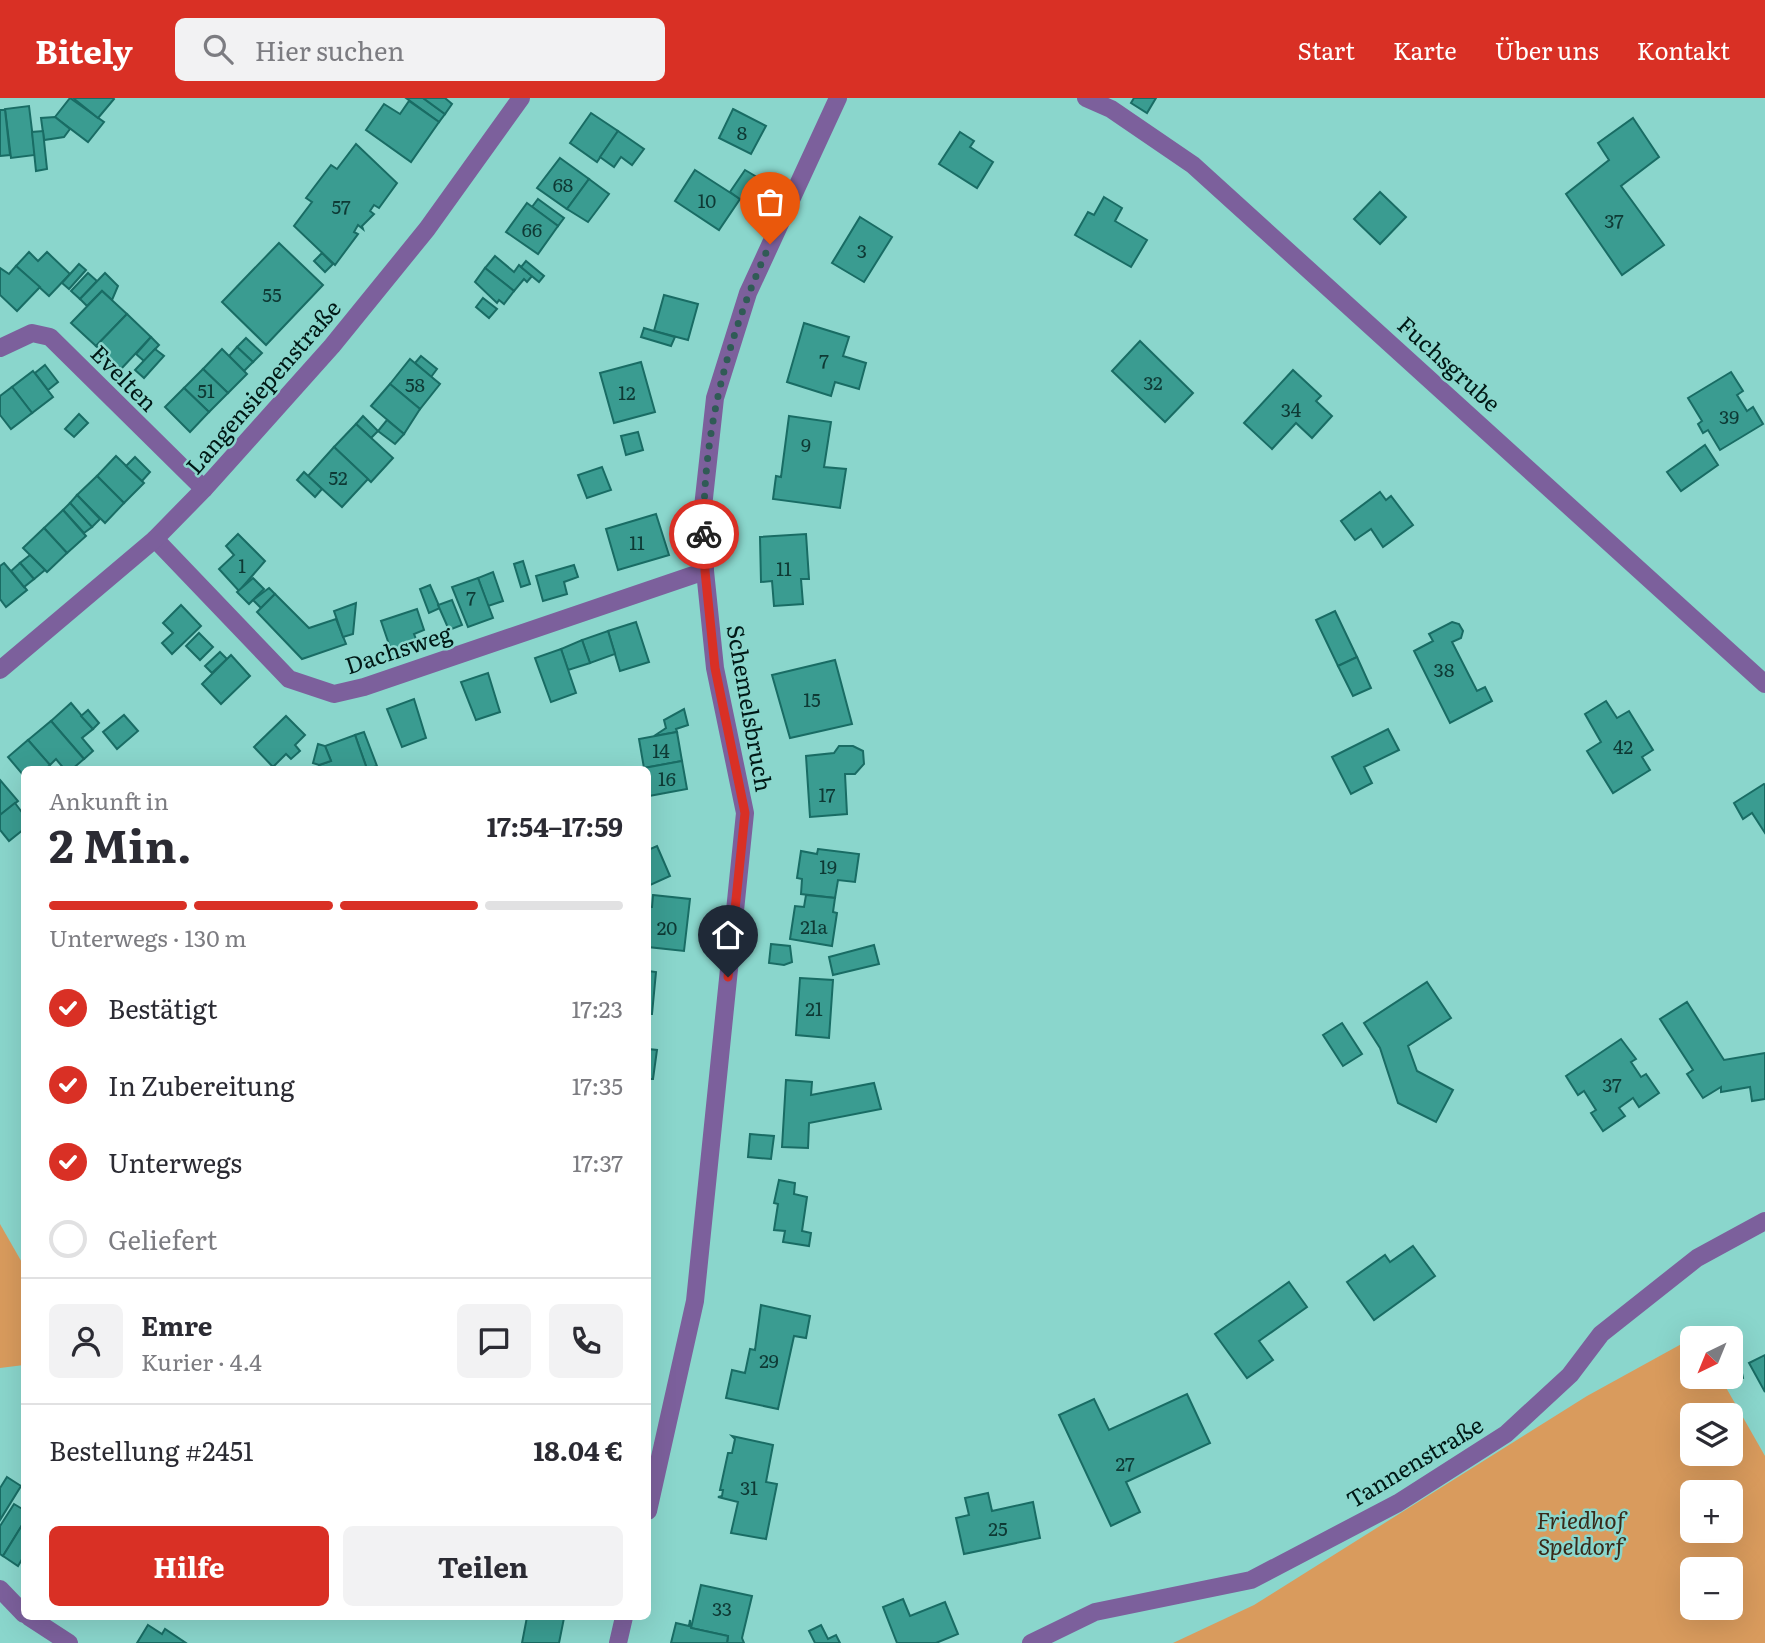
<!DOCTYPE html>
<html lang="de">
<meta charset="utf-8">
<style>
:root{--surface:#fff;--page:#f2f2f3;--text:#2b2b33;--muted:#7c7c81;--line:#e1e1e2;--accent:#d93025}
body{margin:0;font-family:Literata,serif;background:var(--page);color:var(--text);height:100vh;display:flex;flex-direction:column;font-size:26px;white-space:nowrap}
*{box-sizing:border-box;margin:0}
p{font-size:23px;color:var(--muted)}
.icon{flex:none;width:38px;height:38px;fill:none;stroke:currentColor;stroke-width:2;stroke-linecap:round;stroke-linejoin:round}
.map{position:relative;flex:1;overflow:hidden}
.sheet{position:absolute;left:21px;top:668px;width:630px;height:854px;display:flex;flex-direction:column;background:var(--surface);border-radius:10px;box-shadow:0 7px 28px #0002}
.sheet>*{flex:none}
.needle{width:46px;rotate:223deg}
.fabs{position:absolute;left:1680px;top:1228px;display:grid;gap:14px}
.fabs a{display:grid;place-items:center;width:63px;height:63px;border-radius:10px;background:var(--surface);box-shadow:0 7px 28px #0002;font-size:35px}
.pin{position:absolute;display:grid;place-items:center;width:60px;height:60px;color:#fff;margin:-72px -30px;border-radius:50% 50% 50% 0;rotate:-45deg;box-shadow:0 0 7px #0007}
.pin .icon{rotate:45deg}
.courier{position:absolute;display:grid;place-items:center;width:70px;height:70px;margin:-35px;border:5px solid #d93025;border-radius:50%;background:#fff;color:#222;box-shadow:0 2px 9px #0007}
.summary em{font-style:normal;font-weight:700}
.summary div{display:flex;flex-direction:column-reverse}
.summary{display:flex;align-items:center;justify-content:space-between;height:119px;padding:0 28px}
h1{font-size:46px;font-weight:700;line-height:52px}
.bar{display:grid;grid-template-columns:repeat(4,1fr);gap:10px 7px;align-content:center;height:84px;padding:0 28px}
.bar i{height:9px;border-radius:5px;background:var(--line)}
.bar .current{background:var(--accent)}
.bar p{grid-column:span 4}
.line{display:flex;align-items:center;gap:18px;padding:0 28px;border-top:2px solid var(--line)}
.line div{flex:1}
.round{display:grid;place-items:center;flex:none;width:74px;height:74px;border-radius:10px;background:var(--page)}
ol{padding:0 28px;list-style:none}
li{display:flex;align-items:center;gap:21px;height:77px}
li p{margin-inline-start:auto}
li .icon{padding:7px;border-radius:50%;background:var(--accent);color:#fff;stroke-width:4}
li:last-child{color:var(--muted)}
li i{width:38px;height:38px;border:4px solid var(--line);border-radius:50%}
.button{display:flex;gap:14px;margin-top:auto;padding:14px 28px}
.button a{flex:1;height:80px;border-radius:10px;background:var(--accent);color:#fff;font-size:28px;font-weight:700;line-height:80px;text-align:center}
.button a+a{background:var(--page);color:var(--text)}
header{display:flex;align-items:center;gap:42px;box-sizing:border-box;height:98px;padding:0 35px;background:var(--accent);color:#fff}
header strong{font-size:33px}
nav{display:flex;gap:38px;margin-inline-start:auto;font-size:24px}
.search{width:490px;height:63px;background:var(--page);display:flex;align-items:center;gap:18px;box-sizing:border-box;padding:0 24px;border-radius:10px;color:var(--muted);font-size:26px}
.map>svg:first-child{display:block}
.green{fill:#d99b5d;fill-rule:evenodd}
.building{fill:#3a9c91;stroke:#196c64;stroke-width:2}
.lines{fill:none;stroke-linecap:round;stroke-linejoin:round}
.minor{stroke:#7c609c;stroke-width:18}
.done{stroke:#305b56;stroke-width:7;stroke-dasharray:0 12.6}
.route{stroke:#d93025;stroke-width:9}
.labels{text-anchor:middle;dominant-baseline:central;stroke-width:5;stroke-linejoin:round;paint-order:stroke}
.number-label{font-size:19px;fill:#0e3a35}
.street-label{font-size:23px;fill:#001916;stroke:#8ad6cc}
.park-label{font-size:23px;font-style:italic;fill:#392918;stroke:#8ad6cc}
</style>
<header>
<strong>Bitely</strong>
<div class="search"><svg class="icon" aria-label="search" viewBox="0 0 24 24"><circle cx="10" cy="10" r="6"/><path d="M15 15l6 6"/></svg>Hier suchen</div>
<nav><a>Start</a><a>Karte</a><a>Über uns</a><a>Kontakt</a></nav>
</header>
<div class="map">
<svg width="1765" height="1545" viewBox="0 0 1765 1545">
<rect width="100%" height="100%" fill="#8ad6cc"/>
<g class="green">
<path d="M0 1126 24 1168V1267L0 1270Z"/>
<path d="M1696 1238 1698 1241H1692V1279H1720L1765 1358V1545H1173L1254 1507 1587 1298ZM1692 1318H1731V1356H1692ZM1692 1395H1731V1433H1692ZM1692 1472H1731V1510H1692Z"/>
</g>
<g class="building">
<path d="M70 0 104 24 88 44 55 19Z"/>
<path d="M73 0H113L114 1 98 20Z"/>
<path d="M406 0H423L445 16 439 24Z"/>
<path d="M423 0H445L452 6 445 16Z"/>
<path d="M1134 0H1156L1147 15 1131 5Z"/>
<path d="M409 3 439 24 411 64 366 32 384 6 400 16Z"/>
<path d="M29 8 35 57 11 60 5 11Z"/>
<path d="M733 11 766 28 751 56 719 40Z"/>
<path d="M0 12H5L10 57 0 58Z"/>
<path d="M591 15 618 33 597 64 570 45Z"/>
<path d="M55 19 70 31 64 39 44 42 41 20Z"/>
<path d="M1633 20 1659 59 1621 88 1664 147 1622 177 1566 96 1609 62 1598 45Z"/>
<path d="M43 33 47 71 36 73 32 34Z"/>
<path d="M618 33 644 51 632 67 621 59 614 69 600 59Z"/>
<path d="M960 34 974 43 970 49 993 64 977 90 939 66Z"/>
<path d="M356 46 397 85 379 110 374 107 370 113 374 116 362 128 363 131 358 127 354 134 358 136 335 167 294 128 312 104 306 100 331 67 337 71Z"/>
<path d="M560 60 589 81 567 111 537 90Z"/>
<path d="M695 72 740 101 719 132 675 103Z"/>
<path d="M745 72 762 82 747 106 730 94Z"/>
<path d="M589 81 609 96 588 124 567 111Z"/>
<path d="M1380 94 1406 119 1380 146 1354 121Z"/>
<path d="M1104 99 1122 110 1115 123 1147 142 1131 169 1075 137 1088 114 1094 117Z"/>
<path d="M538 101 564 120 558 128 532 109Z"/>
<path d="M527 105 558 128 538 156 506 134Z"/>
<path d="M860 119 892 139 864 184 832 165Z"/>
<path d="M279 145 323 187 266 247 222 204Z"/>
<path d="M29 154 38 163 47 154 70 176 49 198 16 168Z"/>
<path d="M322 155 333 166 325 174 314 163Z"/>
<path d="M495 158 514 174 519 167 532 178 527 184 524 181 514 193 485 170Z"/>
<path d="M526 163 544 178 539 184 521 169Z"/>
<path d="M79 166 86 172 69 191 62 185Z"/>
<path d="M16 168 40 189 17 213 0 197V170L9 176Z"/>
<path d="M485 170 514 193 504 206 499 202 497 205 475 184Z"/>
<path d="M88 175 97 183 80 201 71 193Z"/>
<path d="M105 175 118 188 112 202 102 193 87 208 80 201Z"/>
<path d="M102 193 127 216 96 248 71 225Z"/>
<path d="M664 197 698 206 688 242 654 233Z"/>
<path d="M483 200 497 211 489 220 476 209Z"/>
<path d="M127 216 151 239 121 271 96 248Z"/>
<path d="M804 225 849 239 843 258 866 265 859 291 835 284 831 298 787 284Z"/>
<path d="M644 230 654 233 675 239 671 248 641 239Z"/>
<path d="M151 239 159 247 144 263 136 256Z"/>
<path d="M246 240 262 255 253 264 237 249Z"/>
<path d="M1140 243 1193 295 1165 324 1112 273Z"/>
<path d="M237 249 253 264 244 273 229 258Z"/>
<path d="M155 251 164 258 144 280 135 272Z"/>
<path d="M222 251 247 276 228 295 203 271Z"/>
<path d="M421 258 437 271 431 279 415 265Z"/>
<path d="M410 261 440 286 420 311 390 286Z"/>
<path d="M641 264 655 314 614 325 600 275Z"/>
<path d="M45 267 58 284 48 292 35 275Z"/>
<path d="M203 271 228 295 209 314 184 290Z"/>
<path d="M1293 272 1321 298 1316 303 1332 318 1312 340 1296 325 1272 351 1244 325Z"/>
<path d="M33 273 53 299 32 315 12 289Z"/>
<path d="M1731 274 1743 293 1737 297 1747 313 1753 309 1763 326 1720 352 1708 332 1703 335 1698 326 1702 323 1688 300Z"/>
<path d="M390 286 420 311 404 336 371 308Z"/>
<path d="M12 289 32 315 11 331 0 317V298Z"/>
<path d="M184 290 209 314 190 334 165 309Z"/>
<path d="M79 316 88 325 74 339 65 331Z"/>
<path d="M363 318 378 333 371 340 356 326Z"/>
<path d="M789 318 831 324 824 369 846 371 840 410 773 401 776 378 781 379Z"/>
<path d="M387 322 404 336 395 346 378 333Z"/>
<path d="M356 326 393 360 371 384 334 349Z"/>
<path d="M638 334 643 352 626 357 621 338Z"/>
<path d="M1705 347 1718 367 1681 393 1667 374Z"/>
<path d="M334 349 368 381 342 409 308 378Z"/>
<path d="M116 358 144 385 124 405 97 378Z"/>
<path d="M135 359 150 374 142 383 126 368Z"/>
<path d="M602 369 611 392 587 400 578 377Z"/>
<path d="M304 374 322 391 315 399 297 382Z"/>
<path d="M97 378 124 405 105 425 77 397Z"/>
<path d="M1380 394 1386 402 1391 398 1413 427 1383 449 1371 431 1355 442 1341 423Z"/>
<path d="M77 397 100 421 92 429 70 405Z"/>
<path d="M70 405 92 429 84 435 63 412Z"/>
<path d="M63 412 86 438 67 455 44 430Z"/>
<path d="M656 416 669 457 618 472 606 431Z"/>
<path d="M44 430 67 455 47 474 23 450Z"/>
<path d="M238 436 265 463 239 493 219 471 234 457 226 448Z"/>
<path d="M806 436 809 481H801L803 506 774 508 772 483 761 484 760 439Z"/>
<path d="M30 457 45 472 34 481 20 465Z"/>
<path d="M523 463 530 486 521 489 514 466Z"/>
<path d="M4 465 27 492 6 509 0 501V468Z"/>
<path d="M20 465 34 481 24 489 11 473Z"/>
<path d="M574 467 578 479 564 484 567 496 543 503 536 478Z"/>
<path d="M493 474 503 503 488 508 478 480Z"/>
<path d="M253 480 264 491 249 506 237 494Z"/>
<path d="M478 480 493 520 468 529 452 489Z"/>
<path d="M430 487 440 510 429 515 420 491Z"/>
<path d="M269 490 275 496 261 510 253 502Z"/>
<path d="M275 496 309 530 336 521 346 546 302 561 257 514Z"/>
<path d="M452 502 462 527 449 532 438 507Z"/>
<path d="M356 505 353 536 343 539 334 513Z"/>
<path d="M181 507 201 528 172 556 162 545 173 535 163 525Z"/>
<path d="M417 511 424 532 414 536 418 546 392 555 381 523Z"/>
<path d="M1335 513 1357 559 1338 568 1316 522Z"/>
<path d="M636 524 649 564 620 573 608 533Z"/>
<path d="M1452 524 1459 526 1463 533 1461 540 1452 544 1477 593 1485 589 1492 603 1450 625 1414 553 1433 543 1429 536Z"/>
<path d="M608 533 615 556 590 565 582 542Z"/>
<path d="M199 535 213 549 200 562 186 548Z"/>
<path d="M582 542 590 565 568 572 561 551Z"/>
<path d="M561 551 576 595 551 604 535 560Z"/>
<path d="M220 554 227 561 212 575 205 568Z"/>
<path d="M231 557 250 578 221 606 202 586Z"/>
<path d="M1357 559 1371 590 1353 598 1338 568Z"/>
<path d="M835 562 852 626 790 640 772 577Z"/>
<path d="M488 575 500 614 476 622 461 584Z"/>
<path d="M414 601 426 640 402 649 387 611Z"/>
<path d="M1606 603 1617 620 1629 613 1653 652 1642 659 1650 672 1613 695 1587 653 1601 644 1585 616Z"/>
<path d="M71 605 93 631 82 640 93 653 84 661 51 623Z"/>
<path d="M684 611 688 627 676 631 677 634 654 638 666 630 664 622Z"/>
<path d="M88 612 99 625 93 631 81 618Z"/>
<path d="M124 617 138 633 117 651 103 634Z"/>
<path d="M286 618 305 637 295 647 300 653 291 661 286 656 273 669 254 649Z"/>
<path d="M51 623 84 661 71 672H65L56 661 50 667 28 642Z"/>
<path d="M1388 631 1399 652 1364 669 1372 685 1351 696 1332 659Z"/>
<path d="M364 634 377 668 367 671 355 637Z"/>
<path d="M677 634 682 663 644 670 639 641Z"/>
<path d="M355 637 367 671 321 672 319 667 331 663 325 648Z"/>
<path d="M28 642 50 667 44 672H24V678L8 659Z"/>
<path d="M318 646 325 648 331 663 319 667 313 665Z"/>
<path d="M839 648H853L863 653 864 666 855 676H845L847 716 810 719 806 658 834 655Z"/>
<path d="M682 663 687 691 649 698 648 672 644 670Z"/>
<path d="M0 682 18 703 0 717Z"/>
<path d="M1764 686 1765 687V735L1752 715 1743 721 1734 705Z"/>
<path d="M15 705 24 717V731L9 743 0 732V717Z"/>
<path d="M657 748 670 778 648 788V752Z"/>
<path d="M818 751 859 756 855 784 838 782 835 800 801 796 802 781 797 780 801 753 817 756Z"/>
<path d="M653 797 690 801 684 853 648 849V809H652Z"/>
<path d="M806 797 835 800 833 814 837 815 832 848 790 841 795 808 804 809Z"/>
<path d="M771 846 790 848 792 864 784 867 769 865Z"/>
<path d="M874 847 879 866 833 877 829 859Z"/>
<path d="M648 873 656 874 652 916H648Z"/>
<path d="M800 880 833 882 829 940 796 937Z"/>
<path d="M1427 884 1451 920 1408 948 1417 973 1453 992 1436 1024 1398 1005 1380 950 1364 925Z"/>
<path d="M1687 904 1724 962 1765 955V1001L1752 1003 1750 989 1721 994V989L1703 1000 1687 976 1693 972 1660 921Z"/>
<path d="M1342 925 1362 956 1343 968 1323 937Z"/>
<path d="M1621 941 1636 961 1631 964 1641 979 1646 976 1659 995 1639 1009 1633 1000 1619 1010 1625 1018 1603 1033 1591 1015 1596 1012 1584 993 1578 997 1566 978Z"/>
<path d="M648 951 657 952 653 981H648Z"/>
<path d="M786 982 812 984 811 997 874 985 881 1011 809 1025 808 1050 782 1049Z"/>
<path d="M750 1036 774 1038 771 1061 748 1059Z"/>
<path d="M779 1082 795 1085 794 1096 807 1099 802 1133 811 1135 809 1148 783 1144 785 1133 774 1132 778 1106 774 1105Z"/>
<path d="M1413 1148 1435 1178 1374 1222 1347 1184 1385 1157 1390 1164Z"/>
<path d="M1289 1184 1307 1209 1259 1243 1273 1262 1247 1280 1215 1236Z"/>
<path d="M761 1207 810 1218 806 1240 794 1238 778 1311 726 1300 732 1272 745 1275 750 1251 755 1252Z"/>
<path d="M1738 1256 1743 1280 1727 1283V1279H1731V1257Z"/>
<path d="M1765 1257V1294L1749 1265Z"/>
<path d="M1187 1296 1210 1345 1126 1384 1140 1414 1111 1428 1059 1317 1094 1301 1109 1332Z"/>
<path d="M732 1338 773 1347 766 1384 777 1386 766 1441 731 1435 738 1404 718 1399 722 1398 723 1392H720L728 1355H732L735 1341Z"/>
<path d="M7 1379 21 1388 0 1422V1390Z"/>
<path d="M988 1395 992 1413 1033 1404 1040 1440 964 1456 956 1420 969 1417 965 1400Z"/>
<path d="M14 1406 24 1412V1424L3 1458 0 1456V1428Z"/>
<path d="M24 1424V1458L18 1468 3 1458Z"/>
<path d="M701 1487 752 1498 742 1540 744 1545H727L728 1538 691 1530Z"/>
<path d="M903 1501 910 1518 945 1504 958 1536 936 1545H897L883 1509Z"/>
<path d="M527 1519 564 1520 559 1545H522Z"/>
<path d="M690 1522 691 1530 728 1538 727 1545H671L676 1525 689 1528Z"/>
<path d="M148 1527 162 1536 165 1531 186 1545H137Z"/>
<path d="M821 1527 828 1541 836 1537 840 1545H815L809 1533Z"/>
</g>
<g class="lines">
<g class="minor">
<path d="M1086 0 1111 11 1193 67 1765 586"/>
<path d="M0 250 32 235 50 239 204 391"/>
<path d="M155 441 289 581 334 596 364 589 705 473"/>
<path d="M0 572 155 441 204 391 332 248 427 131 521 0"/>
<path d="M648 1413 695 1203 745 715 715 570 705 473 703 409 715 300 748 195 838 0"/>
<path d="M0 1491 24 1516"/>
<path d="M29 1519 69 1545"/>
<path d="M618 1545 624 1519"/>
<path d="M1031 1545 1095 1514 1251 1482 1398 1405 1506 1336 1570 1277 1601 1236 1697 1160 1765 1123"/>
</g>
</g>
<g class="lines">
<path class="done" d="M704 436C702 335 728 237 770 146"/>
<path class="route" d="M704 436 705 473 715 570 745 715 728 879"/>
</g>
<g class="labels">
<g class="number-label">
<text x="742" y="34">8</text>
<text x="563" y="86">68</text>
<text x="707" y="102">10</text>
<text x="341" y="108">57</text>
<text x="1614" y="122">37</text>
<text x="532" y="131">66</text>
<text x="862" y="152">3</text>
<text x="272" y="196">55</text>
<text x="824" y="262">7</text>
<text x="1153" y="284">32</text>
<text x="415" y="286">58</text>
<text x="206" y="292">51</text>
<text x="627" y="294">12</text>
<text x="1291" y="311">34</text>
<text x="1729" y="318">39</text>
<text x="806" y="346">9</text>
<text x="338" y="379">52</text>
<text x="637" y="444">11</text>
<text x="242" y="467">1</text>
<text x="784" y="470">11</text>
<text x="471" y="499">7</text>
<text x="1444" y="571">38</text>
<text x="812" y="601">15</text>
<text x="1623" y="648">42</text>
<text x="661" y="652">14</text>
<text x="667" y="680">16</text>
<text x="827" y="696">17</text>
<text x="828" y="768">19</text>
<text x="814" y="828">21a</text>
<text x="667" y="829">20</text>
<text x="814" y="910">21</text>
<text x="1612" y="986">37</text>
<text x="769" y="1262">29</text>
<text x="1125" y="1365">27</text>
<text x="749" y="1389">31</text>
<text x="998" y="1430">25</text>
<text x="722" y="1510">33</text>
</g>
<g class="street-label">
<text transform="translate(1450 265) rotate(42)">Fuchsgrube</text>
<text transform="translate(125 279) rotate(45)">Evelten</text>
<text transform="translate(262 288) rotate(-49)">Langensiepenstraße</text>
<text transform="translate(398 550) rotate(-18)">Dachsweg</text>
<text transform="translate(751 610) rotate(80)">Schemelsbruch</text>
<text transform="translate(1414 1363) rotate(-31)">Tannenstraße</text>
</g>
<g class="park-label">
<text x="1581" y="1421">Friedhof<tspan x="1581" dy="26">Speldorf</tspan></text>
</g>
</g>
</svg>
<div class="fabs">
<a><svg class="needle" viewBox="-14 -14 28 28"><path d="M0-13l5 13h-10z" fill="#e53935"/><path d="M0 13l5-13h-10z" fill="#7c7c81"/></svg></a>
<a><svg class="icon" aria-label="layers" viewBox="0 0 24 24"><path d="M12 4l9 5-9 5-9-5zM3 14l9 5 9-5"/></svg></a>
<a>+</a>
<a>−</a>
</div>
<div class="pin" style="left:770px;top:146px;background:#ea580c"><svg class="icon" aria-label="bag" viewBox="0 0 24 24"><path d="M5 8h14l-1 12H6zM9 8a3 3 0 0 1 6 0"/></svg></div>
<div class="pin" style="left:728px;top:879px;background:#1f2937"><svg class="icon" aria-label="home" viewBox="0 0 24 24"><path d="M3 11l9-7 9 7M6 9v11h12V9"/></svg></div>
<div class="courier" style="left:704px;top:436px"><svg class="icon" aria-label="bike" viewBox="0 0 24 24"><circle cx="6" cy="16" r="4"/><circle cx="18" cy="16" r="4"/><path d="M6 16l4-8h5l3 8M10 8l3 8H6M13 5h3"/></svg></div>
<section class="sheet">
<div class="summary"><div><h1>2 Min.</h1><p>Ankunft in</p></div><em>17:54–17:59</em></div>
<div class="bar"><i class="current"></i><i class="current"></i><i class="current"></i><i></i><p>Unterwegs · 130 m</p></div>
<ol>
<li><svg class="icon" aria-label="check" viewBox="0 0 24 24"><path d="M5 12l5 5 9-10"/></svg>Bestätigt<p>17:23</p></li>
<li><svg class="icon" aria-label="check" viewBox="0 0 24 24"><path d="M5 12l5 5 9-10"/></svg>In Zubereitung<p>17:35</p></li>
<li><svg class="icon" aria-label="check" viewBox="0 0 24 24"><path d="M5 12l5 5 9-10"/></svg>Unterwegs<p>17:37</p></li>
<li><i></i>Geliefert</li>
</ol>
<div class="line" style="height:126px"><a class="round"><svg class="icon" aria-label="person" viewBox="0 0 24 24"><circle cx="12" cy="8" r="4"/><path d="M4 21q1-7 8-7t8 7"/></svg></a><div><b>Emre</b><p>Kurier · 4.4</p></div><a class="round"><svg class="icon" aria-label="chat" viewBox="0 0 24 24"><path d="M4 5h16v11H9l-5 4z"/></svg></a><a class="round"><svg class="icon" aria-label="phone" viewBox="0 0 24 24"><path d="M5 4h4l2 5-3 2q2 4 5 5l2-3 5 2v4C11 20 4 13 5 4z"/></svg></a></div>
<div class="line" style="height:91px"><div>Bestellung #2451</div><b>18.04 €</b></div>
<div class="button"><a>Hilfe</a><a>Teilen</a></div>
</section>
</div>
